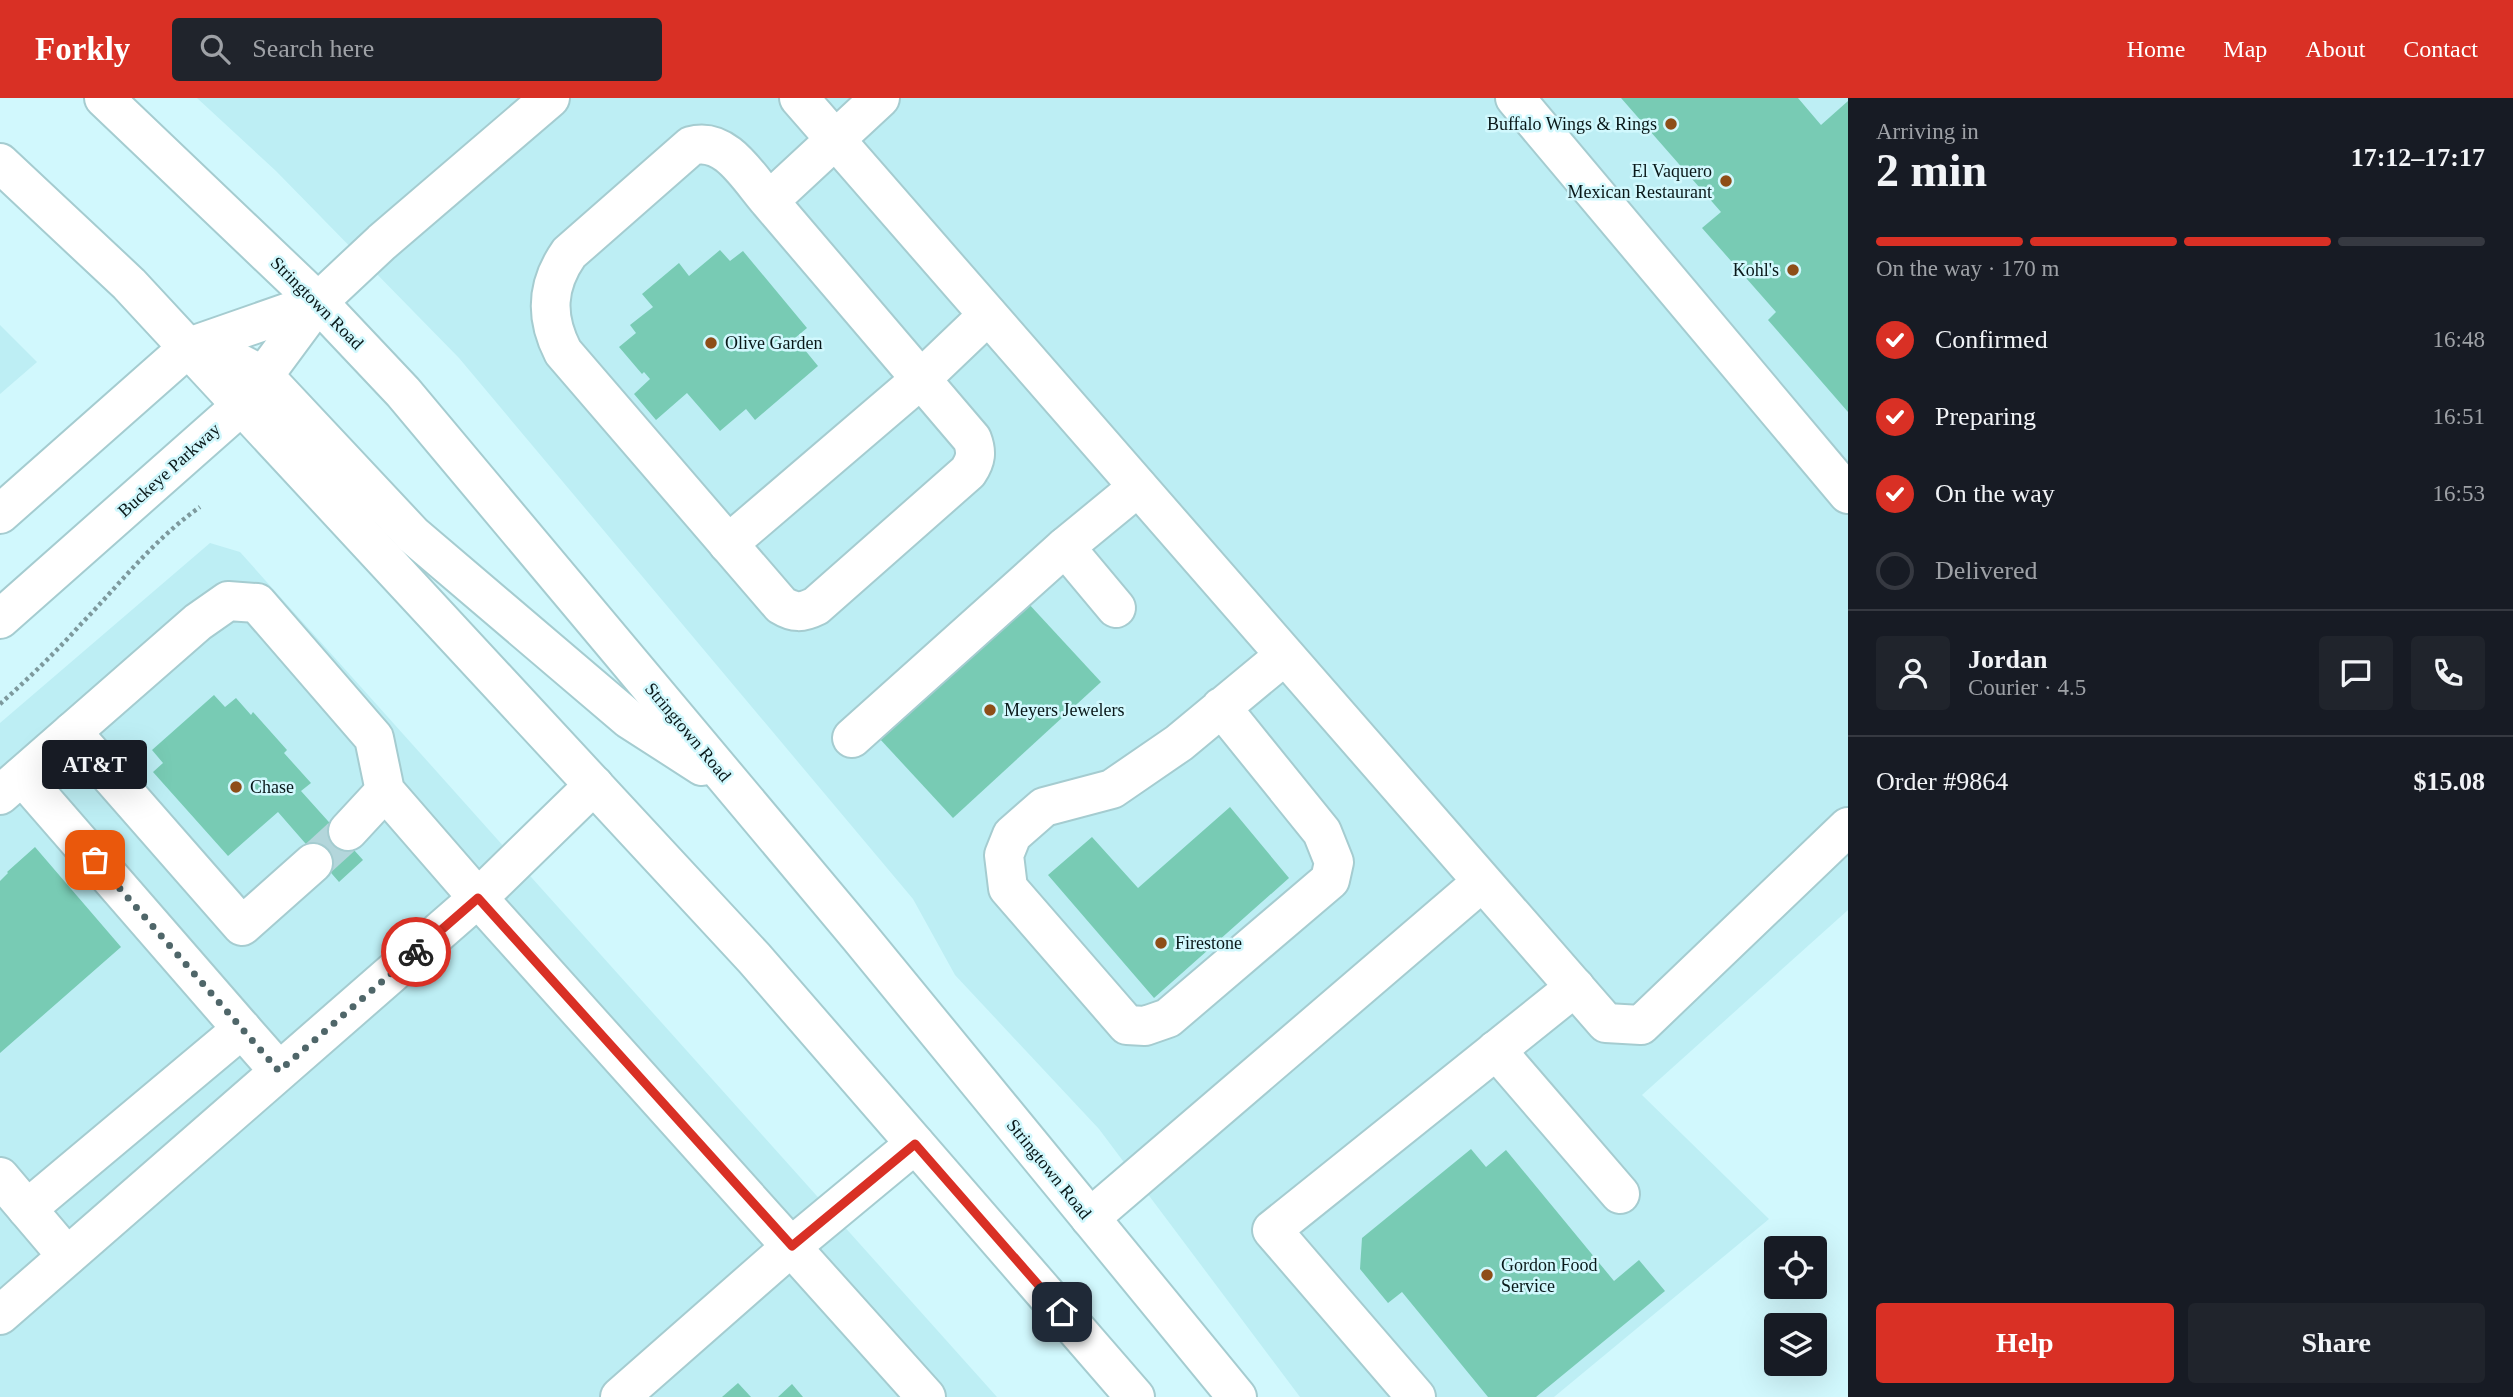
<!DOCTYPE html>
<meta charset="utf-8">
<style>
:root{--surface:#171b24;--page:#20242c;--text:#f1f3f6;--muted:#9ea1a6;--line:#363941;--accent:#d93025}
body{margin:0;font-family:Georgia,serif;background:var(--page);color:var(--text);height:100vh;display:flex;flex-direction:column;font-size:26px;white-space:nowrap}
*{box-sizing:border-box;margin:0}
p{font-size:23px;color:var(--muted)}
.icon{flex:none;width:38px;height:38px;fill:none;stroke:currentColor;stroke-width:2;stroke-linecap:round;stroke-linejoin:round}
.map{position:relative;flex:1;overflow:hidden}
.drawer{display:flex;flex-direction:column;background:var(--surface);width:665px}
.drawer>*{flex:none}
.fabs{position:absolute;left:1764px;top:1138px;display:grid;gap:14px}
.fabs a{display:grid;place-items:center;width:63px;height:63px;border-radius:7px;background:var(--surface);box-shadow:0 7px 28px #0002;font-size:35px}
.pin{position:absolute;display:grid;place-items:center;width:60px;height:60px;color:#fff;margin:-30px;border-radius:14px;box-shadow:0 4px 10px #0006}
.courier{position:absolute;display:grid;place-items:center;width:70px;height:70px;margin:-35px;border:5px solid #d93025;border-radius:50%;background:#fff;color:#222;box-shadow:0 2px 9px #0007}
.bubble{position:absolute;height:49px;border-radius:7px;background:var(--surface);box-shadow:0 7px 28px #0002;font-size:23px;font-weight:600;line-height:49px;text-align:center}
.head em{font-style:normal;font-weight:600}
.head div{display:flex;flex-direction:column-reverse}
.head{display:flex;align-items:center;justify-content:space-between;height:119px;padding:0 28px}
h1{font-size:46px;font-weight:600;line-height:52px}
.bar{display:grid;grid-template-columns:repeat(4,1fr);gap:10px 7px;align-content:center;height:84px;padding:0 28px}
.bar i{height:9px;border-radius:5px;background:var(--line)}
.bar .active{background:var(--accent)}
.bar p{grid-column:span 4}
.line{display:flex;align-items:center;gap:18px;padding:0 28px;border-top:2px solid var(--line)}
.line div{flex:1}
.round{display:grid;place-items:center;flex:none;width:74px;height:74px;border-radius:7px;background:var(--page)}
ol{padding:0 28px;list-style:none}
li{display:flex;align-items:center;gap:21px;height:77px}
li p{margin-inline-start:auto}
li .icon{padding:7px;border-radius:50%;background:var(--accent);color:#fff;stroke-width:4}
li:last-child{color:var(--muted)}
li i{width:38px;height:38px;border:4px solid var(--line);border-radius:50%}
.button{display:flex;gap:14px;margin-top:auto;padding:14px 28px}
.button a{flex:1;height:80px;border-radius:7px;background:var(--accent);color:#fff;font-size:28px;font-weight:600;line-height:80px;text-align:center}
.button a+a{background:var(--page);color:var(--text)}
header{display:flex;align-items:center;gap:42px;box-sizing:border-box;height:98px;padding:0 35px;background:var(--accent);color:#fff}
header strong{font-size:33px}
nav{display:flex;gap:38px;margin-inline-start:auto;font-size:24px}
.search{width:490px;height:63px;background:var(--page);display:flex;align-items:center;gap:18px;box-sizing:border-box;padding:0 24px;border-radius:7px;color:var(--muted);font-size:26px}
main{display:flex;flex:1;min-height:0}
.map>svg:first-child{display:block}
.built{fill:#bdeef4}
.building{fill:#78cbb4}
.lines{fill:none;stroke-linecap:round;stroke-linejoin:round}
.minor-tunnel{stroke:#b3d6db;stroke-width:38;stroke-dasharray:38 19;stroke-linecap:butt}
.minor-casing{stroke:#a5ccd0;stroke-width:42}
.major-casing{stroke:#a5ccd0;stroke-width:42}
.path{stroke:#7d999d;stroke-width:4.5;stroke-dasharray:3.5 3.5;stroke-linecap:butt}
.minor{stroke:#fff;stroke-width:38}
.major{stroke:#fff;stroke-width:38}
.done{stroke:#4f6669;stroke-width:7;stroke-dasharray:0 12.6}
.route{stroke:#d93025;stroke-width:9}
.poi-dot{fill:#8e4e18;stroke:#d1f8fd;stroke-width:2.5}
.labels{text-anchor:middle;dominant-baseline:central;stroke-width:5;stroke-linejoin:round;paint-order:stroke}
.poi-label{font-size:18px;fill:#091819;stroke:#d1f8fd;text-anchor:start}
.street-label{font-size:18px;fill:#091819;stroke:#d1f8fd}
</style>
<header>
<strong>Forkly</strong>
<div class="search"><svg class="icon" aria-label="search" viewBox="0 0 24 24"><circle cx="10" cy="10" r="6"/><path d="M15 15l6 6"/></svg>Search here</div>
<nav><a>Home</a><a>Map</a><a>About</a><a>Contact</a></nav>
</header>
<main>
<div class="map">
<svg width="1848" height="1299" viewBox="0 0 1848 1299">
<rect width="100%" height="100%" fill="#d1f8fd"/>
<g class="built">
<path d="M197 0H1848V812L1642 997 1769 1121 1554 1299H1300L1099 1031 955 877 913 801 459 260 276 73Z"/>
<path d="M0 227 37 264 0 296Z"/>
<path d="M210 445 240 454 997 1299H0V625Z"/>
</g>
<g class="building">
<path d="M1621 0H1798L1821 27 1848 3V314L1768 222 1776 214 1702 130 1721 114Z"/>
<path d="M720 152 730 163 743 153 807 230 795 240 818 268 755 322 746 311 720 333 687 295 656 322 634 296 650 281 644 274 642 276 619 249 636 235 630 227 653 209 642 196 679 165 689 178Z"/>
<path d="M1027 504 1101 584 953 720 879 640Z"/>
<path d="M214 597 225 609 236 600 251 617 253 614 287 652 284 655 311 685 301 693 363 762 339 784 278 714 228 758 153 674 163 665 152 652Z"/>
<path d="M1230 709 1289 780 1154 900 1048 777 1092 739 1138 790Z"/>
<path d="M35 749 121 849 0 955V783L8 775 7 774Z"/>
<path d="M1471 1051 1486 1069 1506 1052 1614 1183 1639 1162 1665 1193 1536 1299H1488L1402 1194 1388 1205 1360 1171 1362 1140Z"/>
<path d="M738 1285 751 1299H722Z"/>
<path d="M792 1286 803 1299H778Z"/>
</g>
<g class="lines">
<path class="minor-tunnel" d="M313 765 348 733"/>
<g class="minor-casing">
<g id="minor">
<path d="M799 0 1606 925 1641 927 1848 729"/>
<path d="M1515 0 1848 396"/>
<path d="M769 103 972 341C977 354 976 362 968 374L816 508C802 515 794 515 781 507L563 254C545 219 546 188 569 155L691 48C726 38 748 79 769 103L880 0"/>
<path d="M0 416 189 249 318 204"/>
<path d="M728 446 921 281 988 217"/>
<path d="M1065 449 1116 510"/>
<path d="M0 521 242 307 318 204 382 144 550 0"/>
<path d="M1221 609 1322 734 1334 764 1330 782 1168 920 1145 928 1127 927 1008 790 1004 757 1012 737 1044 709 1112 691 1179 645 1284 558"/>
<path d="M72 634 242 828 313 765"/>
<path d="M852 640 1065 449 1138 389"/>
<path d="M22 678 242 931"/>
<path d="M594 687 478 800 926 1299"/>
<path d="M0 697 198 524 228 503 257 505 374 640 385 693 478 800 0 1217"/>
<path d="M348 733 385 693"/>
<path d="M1496 952 1620 1096"/>
<path d="M0 1079 67 1158"/>
<path d="M27 1111 242 931 279 973"/>
<path d="M1090 1120 1482 784"/>
<path d="M620 1299 792 1148 915 1046"/>
<path d="M1416 1299 1272 1132 1575 889"/>
</g>
</g>
<g class="major-casing">
<g id="major">
<path d="M104 0 318 204 403 294 859 838 1237 1299"/>
<path d="M0 65 129 186 754 860 1135 1299"/>
<path d="M191 250 229 260 264 278 413 437 629 621 702 668"/>
</g>
</g>
<path class="path" d="M0 606C28 581 56 554 81 526 120 486 154 441 200 409"/>
<use href="#minor" class="minor"/>
<use href="#major" class="major"/>
</g>
<g class="lines">
<path class="done" d="M95 762 279 973 416 854"/>
<path class="route" d="M416 854 478 800 792 1148 915 1046 1062 1214"/>
</g>
<g class="poi-dot">
<circle cx="1671" cy="26" r="7"/>
<circle cx="1726" cy="83" r="7"/>
<circle cx="1793" cy="172" r="7"/>
<circle cx="711" cy="245" r="7"/>
<circle cx="990" cy="612" r="7"/>
<circle cx="236" cy="689" r="7"/>
<circle cx="1161" cy="845" r="7"/>
<circle cx="1487" cy="1177" r="7"/>
</g>
<g class="labels">
<g class="poi-label">
<text x="1657" y="26" text-anchor="end">Buffalo Wings &amp; Rings</text>
<text x="1712" y="73" text-anchor="end">El Vaquero<tspan x="1712" dy="21">Mexican Restaurant</tspan></text>
<text x="1779" y="172" text-anchor="end">Kohl's</text>
<text x="725" y="245">Olive Garden</text>
<text x="1004" y="612">Meyers Jewelers</text>
<text x="250" y="689">Chase</text>
<text x="1175" y="845">Firestone</text>
<text x="1501" y="1167">Gordon Food<tspan x="1501" dy="21">Service</tspan></text>
</g>
<g class="street-label">
<text transform="translate(317 205) rotate(45)">Stringtown Road</text>
<text transform="translate(169 372) rotate(-42)">Buckeye Parkway</text>
<text transform="translate(688 634) rotate(50)">Stringtown Road</text>
<text transform="translate(1049 1071) rotate(51)">Stringtown Road</text>
</g>
</g>
</svg>
<div class="fabs">
<a><svg class="icon" aria-label="locate" viewBox="0 0 24 24"><circle cx="12" cy="12" r="6"/><path d="M12 2v4M12 18v4M2 12h4M18 12h4"/></svg></a>
<a><svg class="icon" aria-label="layers" viewBox="0 0 24 24"><path d="M12 4l9 5-9 5-9-5zM3 14l9 5 9-5"/></svg></a>
</div>
<div class="pin" style="left:95px;top:762px;background:#ea580c"><svg class="icon" aria-label="bag" viewBox="0 0 24 24"><path d="M5 8h14l-1 12H6zM9 8a3 3 0 0 1 6 0"/></svg></div>
<div class="pin" style="left:1062px;top:1214px;background:#1f2937"><svg class="icon" aria-label="home" viewBox="0 0 24 24"><path d="M3 11l9-7 9 7M6 9v11h12V9"/></svg></div>
<div class="courier" style="left:416px;top:854px"><svg class="icon" aria-label="bike" viewBox="0 0 24 24"><circle cx="6" cy="16" r="4"/><circle cx="18" cy="16" r="4"/><path d="M6 16l4-8h5l3 8M10 8l3 8H6M13 5h3"/></svg></div>
<div class="bubble" style="left:42px;top:642px;width:105px">AT&amp;T</div>
</div>
<section class="drawer">
<div class="head"><div><h1>2 min</h1><p>Arriving in</p></div><em>17:12–17:17</em></div>
<div class="bar"><i class="active"></i><i class="active"></i><i class="active"></i><i></i><p>On the way · 170 m</p></div>
<ol>
<li><svg class="icon" aria-label="check" viewBox="0 0 24 24"><path d="M5 12l5 5 9-10"/></svg>Confirmed<p>16:48</p></li>
<li><svg class="icon" aria-label="check" viewBox="0 0 24 24"><path d="M5 12l5 5 9-10"/></svg>Preparing<p>16:51</p></li>
<li><svg class="icon" aria-label="check" viewBox="0 0 24 24"><path d="M5 12l5 5 9-10"/></svg>On the way<p>16:53</p></li>
<li><i></i>Delivered</li>
</ol>
<div class="line" style="height:126px"><a class="round"><svg class="icon" aria-label="person" viewBox="0 0 24 24"><circle cx="12" cy="8" r="4"/><path d="M4 21q1-7 8-7t8 7"/></svg></a><div><b>Jordan</b><p>Courier · 4.5</p></div><a class="round"><svg class="icon" aria-label="chat" viewBox="0 0 24 24"><path d="M4 5h16v11H9l-5 4z"/></svg></a><a class="round"><svg class="icon" aria-label="phone" viewBox="0 0 24 24"><path d="M5 4h4l2 5-3 2q2 4 5 5l2-3 5 2v4C11 20 4 13 5 4z"/></svg></a></div>
<div class="line" style="height:91px"><div>Order #9864</div><b>$15.08</b></div>
<div class="button"><a>Help</a><a>Share</a></div>
</section>
</main>
